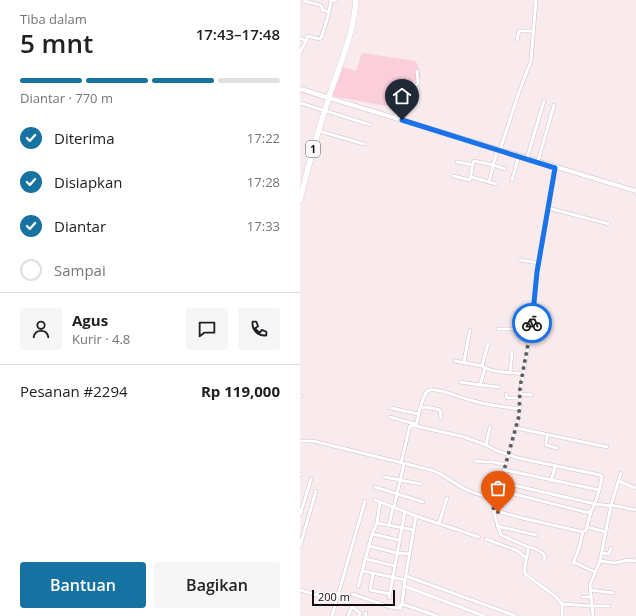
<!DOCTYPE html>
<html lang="id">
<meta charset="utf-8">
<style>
:root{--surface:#fff;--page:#f6f6f6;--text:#202124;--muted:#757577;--line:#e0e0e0;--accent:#1672a1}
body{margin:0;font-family:"Open Sans",sans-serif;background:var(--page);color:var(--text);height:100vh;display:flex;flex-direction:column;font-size:15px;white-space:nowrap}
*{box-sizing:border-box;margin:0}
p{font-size:13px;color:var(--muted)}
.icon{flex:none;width:22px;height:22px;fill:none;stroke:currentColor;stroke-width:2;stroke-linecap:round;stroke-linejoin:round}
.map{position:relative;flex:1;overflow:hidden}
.side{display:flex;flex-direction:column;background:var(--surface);width:300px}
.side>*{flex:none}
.scale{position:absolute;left:12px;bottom:10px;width:83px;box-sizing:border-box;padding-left:4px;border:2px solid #130f10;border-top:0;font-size:11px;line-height:14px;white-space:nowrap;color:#130f10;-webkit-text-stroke:3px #fdfafb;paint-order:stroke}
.pin{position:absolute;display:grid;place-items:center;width:34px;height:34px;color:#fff;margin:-41px -17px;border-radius:50% 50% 50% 0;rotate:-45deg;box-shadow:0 0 4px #0007}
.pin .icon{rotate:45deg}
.courier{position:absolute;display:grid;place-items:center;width:40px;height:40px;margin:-20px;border:3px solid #1a73e8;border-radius:50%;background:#fff;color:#222;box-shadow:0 1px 5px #0007}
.overview em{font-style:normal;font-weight:600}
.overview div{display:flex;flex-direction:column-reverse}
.overview{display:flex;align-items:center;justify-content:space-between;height:68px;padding:0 20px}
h1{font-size:26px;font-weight:600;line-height:30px}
.bar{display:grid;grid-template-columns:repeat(4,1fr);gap:6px 4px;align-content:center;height:48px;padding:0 20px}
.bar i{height:5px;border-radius:3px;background:var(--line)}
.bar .current{background:var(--accent)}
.bar p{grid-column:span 4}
.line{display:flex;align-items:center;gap:10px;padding:0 20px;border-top:1px solid var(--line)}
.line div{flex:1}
.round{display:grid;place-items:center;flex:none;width:42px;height:42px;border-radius:4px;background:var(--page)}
ol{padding:0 20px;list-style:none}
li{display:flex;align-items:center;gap:12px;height:44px}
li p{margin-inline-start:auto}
li .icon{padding:4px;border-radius:50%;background:var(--accent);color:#fff;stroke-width:4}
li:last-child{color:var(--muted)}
li i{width:22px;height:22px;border:2px solid var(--line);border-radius:50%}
.action{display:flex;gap:8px;margin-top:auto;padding:8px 20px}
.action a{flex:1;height:46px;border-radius:4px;background:var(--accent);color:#fff;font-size:16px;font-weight:600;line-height:46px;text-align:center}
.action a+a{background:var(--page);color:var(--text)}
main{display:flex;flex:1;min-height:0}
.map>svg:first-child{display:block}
.green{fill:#faceda}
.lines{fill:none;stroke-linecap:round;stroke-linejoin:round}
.minor-casing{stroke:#cdc0c4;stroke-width:4}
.tertiary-casing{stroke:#cdc0c4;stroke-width:5}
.secondary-casing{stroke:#cdc0c4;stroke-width:5.5}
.trunk-casing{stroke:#cdc0c4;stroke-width:6}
.minor{stroke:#fff;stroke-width:3}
.tertiary{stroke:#fff;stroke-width:4}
.secondary{stroke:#fff;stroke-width:4.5}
.trunk{stroke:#fff;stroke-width:5.5}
.done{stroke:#635c5d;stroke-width:4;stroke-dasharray:0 7.2}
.route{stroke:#1a73e8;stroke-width:5}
.labels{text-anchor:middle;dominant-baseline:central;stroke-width:3;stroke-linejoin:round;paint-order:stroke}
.shield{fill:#fdfafb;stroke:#595656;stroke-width:1}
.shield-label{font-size:10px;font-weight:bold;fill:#130f10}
</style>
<main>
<section class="side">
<div class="overview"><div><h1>5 mnt</h1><p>Tiba dalam</p></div><em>17:43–17:48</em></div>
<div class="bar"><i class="current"></i><i class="current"></i><i class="current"></i><i></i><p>Diantar · 770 m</p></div>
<ol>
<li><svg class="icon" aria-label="check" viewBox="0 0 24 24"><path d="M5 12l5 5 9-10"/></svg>Diterima<p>17:22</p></li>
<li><svg class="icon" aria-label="check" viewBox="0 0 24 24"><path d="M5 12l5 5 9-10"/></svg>Disiapkan<p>17:28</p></li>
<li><svg class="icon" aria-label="check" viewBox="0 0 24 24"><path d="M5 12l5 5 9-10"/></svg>Diantar<p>17:33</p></li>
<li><i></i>Sampai</li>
</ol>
<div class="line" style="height:72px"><a class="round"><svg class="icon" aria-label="person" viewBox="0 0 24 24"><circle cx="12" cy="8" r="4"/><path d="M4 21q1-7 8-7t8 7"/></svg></a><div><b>Agus</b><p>Kurir · 4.8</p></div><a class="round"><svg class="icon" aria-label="chat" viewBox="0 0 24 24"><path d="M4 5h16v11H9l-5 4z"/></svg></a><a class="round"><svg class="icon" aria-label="phone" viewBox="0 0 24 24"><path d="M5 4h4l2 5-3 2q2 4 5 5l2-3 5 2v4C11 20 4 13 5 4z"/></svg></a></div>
<div class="line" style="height:52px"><div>Pesanan #2294</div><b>Rp 119,000</b></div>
<div class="action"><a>Bantuan</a><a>Bagikan</a></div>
</section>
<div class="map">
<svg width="336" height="616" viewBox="0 0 336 616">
<rect width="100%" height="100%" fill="#f8eaed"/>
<path class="green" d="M62 53 116 61 121 76 101 92 97 108 32 96 43 67 56 71Z"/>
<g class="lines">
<g class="minor-casing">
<g id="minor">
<path d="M4 1 20 5 22 7V10L29 12"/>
<path d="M0 38 6 41"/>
<path d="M217 40 219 31H233"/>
<path d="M0 53 8 36 19 39 21 38 27 20 31 1 36 0"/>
<path d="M0 103 71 125"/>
<path d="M95 118 101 103 118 83 117 71"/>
<path d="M19 131 64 144"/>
<path d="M200 150 219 92 231 61 236 0"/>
<path d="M227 158 244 101"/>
<path d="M238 161 254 105"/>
<path d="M157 162 173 165"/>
<path d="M193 165 198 149"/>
<path d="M255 167 237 272 231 329 221 387 219 416 193 510 201 535 228 547C229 557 223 563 225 574L255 596 262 604V616"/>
<path d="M153 176 170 180 173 162 174 161 193 165 205 169"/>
<path d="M171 177 196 184"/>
<path d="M212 180 219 155"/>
<path d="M189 182 193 166"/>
<path d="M248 208 309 224"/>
<path d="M220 260 239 263"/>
<path d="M198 329H231"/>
<path d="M155 361 182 366C193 373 209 372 223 374"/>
<path d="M164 362 170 330"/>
<path d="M182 366 188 344"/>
<path d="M185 368 180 385 199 387"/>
<path d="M210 372 212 352"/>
<path d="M160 382 180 385"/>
<path d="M206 394 207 398H220"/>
<path d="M220 394 232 395"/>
<path d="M0 396H1"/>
<path d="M91 408 118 414"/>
<path d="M120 408C122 403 124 391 130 390 140 388 160 398 170 400 186 405 203 407 219 409"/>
<path d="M90 417 115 424"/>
<path d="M116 426 164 437 186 445 195 450 218 458 300 475 302 477C300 486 296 508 289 513L198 490"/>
<path d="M216 428 307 447"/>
<path d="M248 434 246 442V445L257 448"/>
<path d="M0 441H13L131 470C144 474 153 483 165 489 174 494 185 496 195 499"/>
<path d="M186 445 190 427"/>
<path d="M175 461 185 462H193L206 465"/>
<path d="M101 463 110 426H116L120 408 126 407 140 410 141 418"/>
<path d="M205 470 299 490"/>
<path d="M0 474V475"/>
<path d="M84 477 121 484"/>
<path d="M251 481 255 467"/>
<path d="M318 481 336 488"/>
<path d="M200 482 295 504 311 506"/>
<path d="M75 487 123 502"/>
<path d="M75 500 116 516 105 580"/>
<path d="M311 505 321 473"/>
<path d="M94 507 104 464"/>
<path d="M193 510 222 518 283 532"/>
<path d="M0 515 11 479"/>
<path d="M116 516 179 537"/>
<path d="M77 523 80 502"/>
<path d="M139 523 147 498"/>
<path d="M89 525 93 507"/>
<path d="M197 526 236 535"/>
<path d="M287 527 306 532"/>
<path d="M72 534 99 540"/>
<path d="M186 539 218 551 226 558"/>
<path d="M0 546 16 491"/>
<path d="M69 546 97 553 110 554"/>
<path d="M228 547H231L243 553 245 558 244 560"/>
<path d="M302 553 309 554 311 548"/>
<path d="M66 559 95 566"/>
<path d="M300 561 311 505 336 510"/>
<path d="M273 562 295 572"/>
<path d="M273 564 279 548 283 532 286 530 291 512"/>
<path d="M63 571 105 580 102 604 100 609"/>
<path d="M73 573 70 590 90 594"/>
<path d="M106 576 216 616"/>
<path d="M104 586 184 616"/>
<path d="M58 587 72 534 77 523 114 530"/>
<path d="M0 590 36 601"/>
<path d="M290 590 313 593"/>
<path d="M52 594 90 607 97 608 102 604 137 616"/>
<path d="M283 597H291"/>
<path d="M89 598 105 511"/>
<path d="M262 604 292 606 290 585 300 561 315 563 328 560 336 561"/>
<path d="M32 616 65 501"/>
<path d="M48 616 52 607 60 613 59 616"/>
<path d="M65 616 66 613"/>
<path d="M293 616 292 606H309"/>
</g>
</g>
<g class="tertiary-casing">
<path id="tertiary" d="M29 98 336 191"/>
</g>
<g class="secondary-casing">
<path id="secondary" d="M0 89 29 98"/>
</g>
<g class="trunk-casing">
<path id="trunk" d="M0 200C9 163 19 127 31 91 41 61 54 32 56 0"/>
</g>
<use href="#minor" class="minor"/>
<use href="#tertiary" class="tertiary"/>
<use href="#secondary" class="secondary"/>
<use href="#trunk" class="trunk"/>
</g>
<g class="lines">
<path class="done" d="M198 512 193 510 219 416 220 387 232 323"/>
<path class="route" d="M102 120 255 168 237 272 232 323"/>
</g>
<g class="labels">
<rect class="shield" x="6" y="141" width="14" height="16" rx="3"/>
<g class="shield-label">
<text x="13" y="149">1</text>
</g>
</g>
</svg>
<div class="scale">200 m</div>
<div class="pin" style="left:198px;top:512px;background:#ea580c"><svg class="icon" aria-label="bag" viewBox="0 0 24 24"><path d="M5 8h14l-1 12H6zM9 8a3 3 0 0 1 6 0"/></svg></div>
<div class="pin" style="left:102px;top:120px;background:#1f2937"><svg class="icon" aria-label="home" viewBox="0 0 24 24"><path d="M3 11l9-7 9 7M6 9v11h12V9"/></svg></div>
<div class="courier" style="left:232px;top:323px"><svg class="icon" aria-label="bike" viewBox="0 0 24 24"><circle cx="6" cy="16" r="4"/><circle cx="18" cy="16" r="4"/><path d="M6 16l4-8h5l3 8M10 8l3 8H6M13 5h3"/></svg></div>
</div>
</main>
